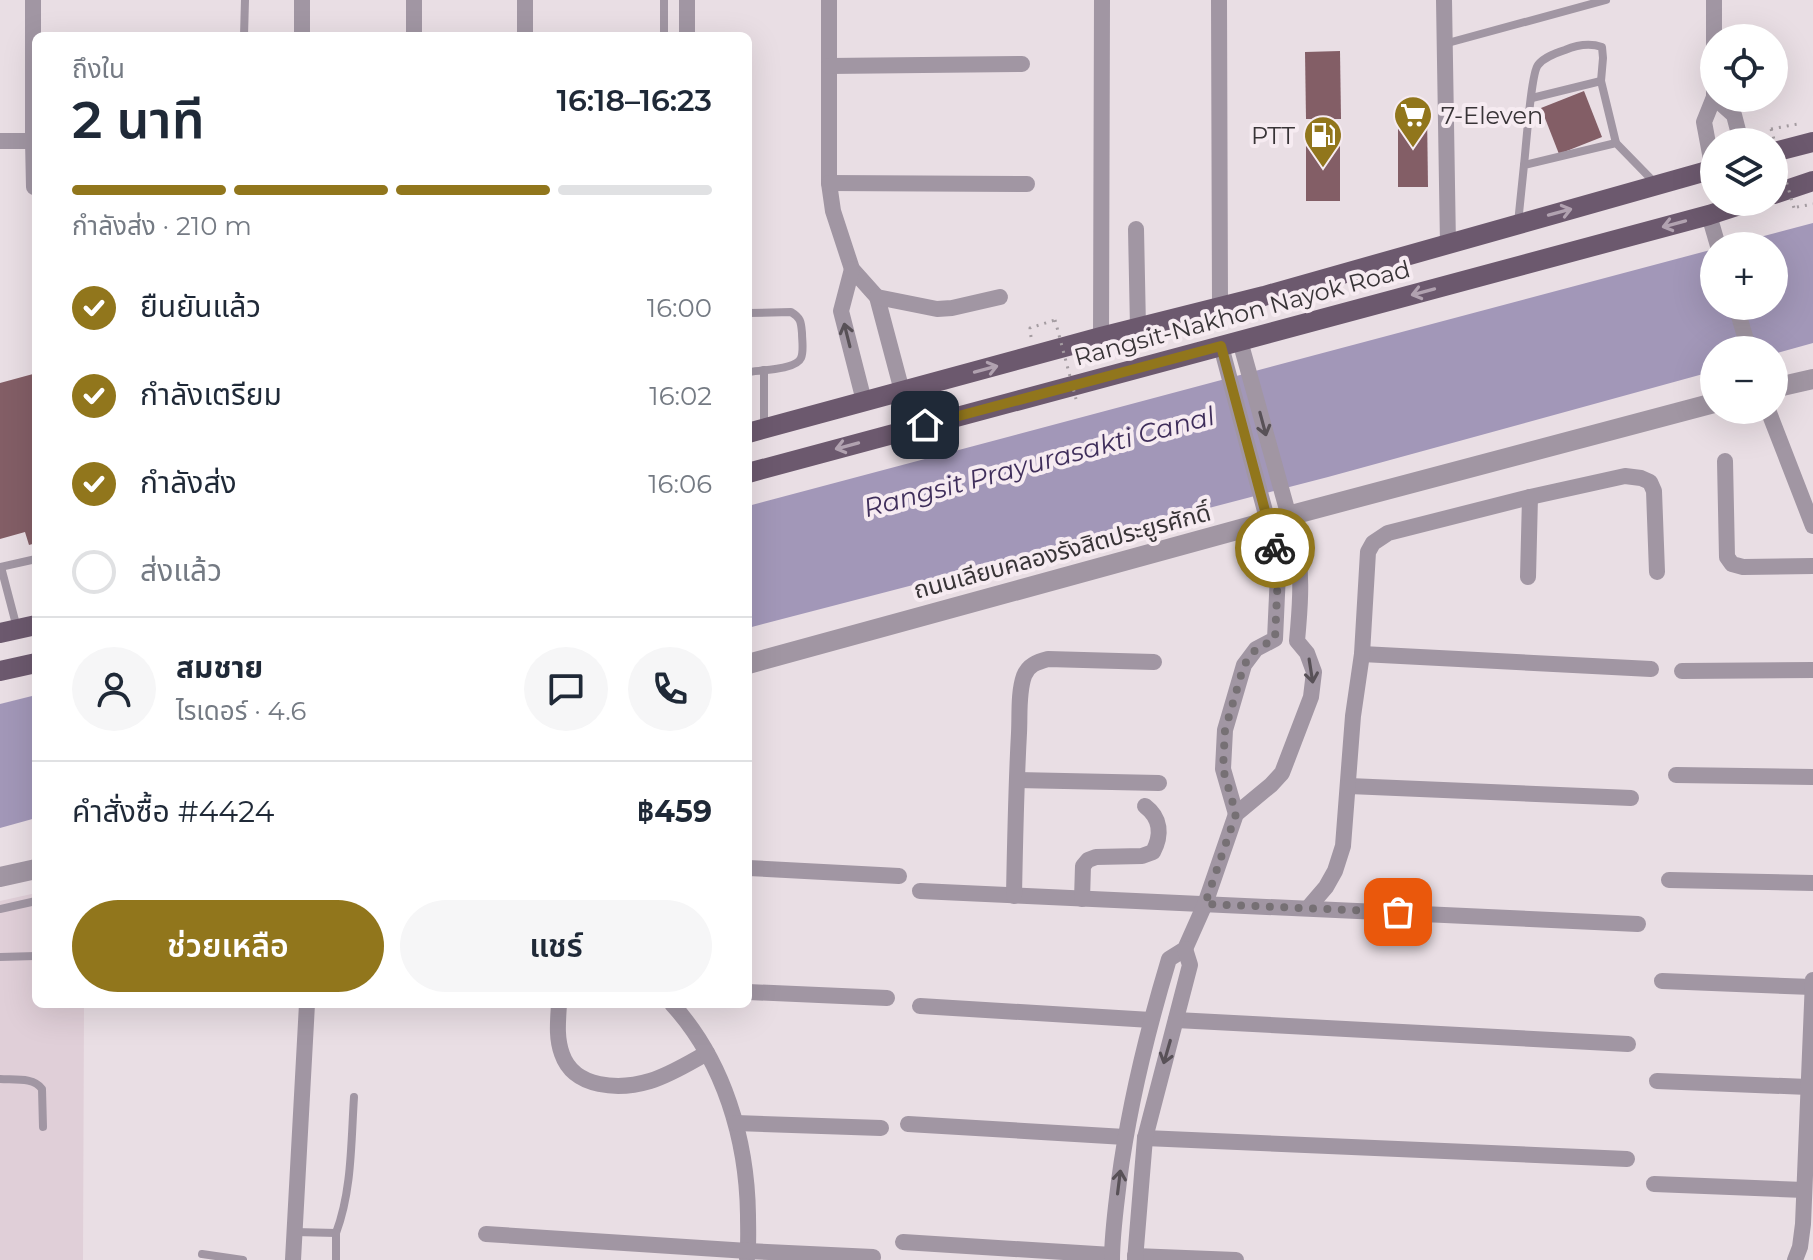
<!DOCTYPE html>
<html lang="th">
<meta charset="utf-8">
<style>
:root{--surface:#fff;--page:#f6f6f7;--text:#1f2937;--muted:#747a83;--line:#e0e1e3;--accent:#91761c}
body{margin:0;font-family:Montserrat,"Noto Sans Thai",sans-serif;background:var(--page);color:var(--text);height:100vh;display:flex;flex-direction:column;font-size:30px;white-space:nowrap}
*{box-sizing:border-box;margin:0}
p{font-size:26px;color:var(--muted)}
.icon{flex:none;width:44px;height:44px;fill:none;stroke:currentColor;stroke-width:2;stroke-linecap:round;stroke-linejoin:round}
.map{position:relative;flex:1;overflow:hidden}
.side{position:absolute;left:32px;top:32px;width:720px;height:976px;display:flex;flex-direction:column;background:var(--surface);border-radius:12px;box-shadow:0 8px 32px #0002}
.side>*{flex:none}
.buttons{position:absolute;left:1700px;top:24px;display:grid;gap:16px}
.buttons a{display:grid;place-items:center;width:88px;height:88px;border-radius:50%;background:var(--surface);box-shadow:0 8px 32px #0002;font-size:40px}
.pin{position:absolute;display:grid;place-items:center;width:68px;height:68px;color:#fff;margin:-34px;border-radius:16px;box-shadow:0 4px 12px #0006}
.courier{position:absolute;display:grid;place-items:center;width:80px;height:80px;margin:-40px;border:6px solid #91761c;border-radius:50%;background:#fff;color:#222;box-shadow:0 2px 10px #0007}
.head em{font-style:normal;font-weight:600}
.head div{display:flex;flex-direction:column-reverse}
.head{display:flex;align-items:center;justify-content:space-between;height:136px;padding:0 40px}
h1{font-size:52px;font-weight:600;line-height:60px}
.bar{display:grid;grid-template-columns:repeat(4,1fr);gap:12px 8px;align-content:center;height:96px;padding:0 40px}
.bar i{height:10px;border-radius:6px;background:var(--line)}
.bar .selected{background:var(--accent)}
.bar p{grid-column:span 4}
.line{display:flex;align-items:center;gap:20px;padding:0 40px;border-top:2px solid var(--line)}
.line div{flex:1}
.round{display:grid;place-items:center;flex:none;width:84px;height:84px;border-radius:42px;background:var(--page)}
ol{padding:0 40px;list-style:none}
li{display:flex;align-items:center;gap:24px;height:88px}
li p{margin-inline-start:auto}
li .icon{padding:8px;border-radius:50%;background:var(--accent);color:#fff;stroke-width:4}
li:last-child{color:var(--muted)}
li i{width:44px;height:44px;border:4px solid var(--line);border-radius:50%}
.action{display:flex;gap:16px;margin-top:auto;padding:16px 40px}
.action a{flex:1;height:92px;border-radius:48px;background:var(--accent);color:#fff;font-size:32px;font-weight:600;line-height:92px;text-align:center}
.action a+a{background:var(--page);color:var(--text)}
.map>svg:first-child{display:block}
.built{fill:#e0cfd8}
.water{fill:#a297b8}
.building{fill:#835e66}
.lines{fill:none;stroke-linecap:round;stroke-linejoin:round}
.path{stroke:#a49ca1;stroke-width:3;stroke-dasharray:2 6;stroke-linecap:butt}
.service{stroke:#a196a3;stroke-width:8}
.minor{stroke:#a196a3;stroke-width:16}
.tertiary{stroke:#a196a3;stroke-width:20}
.primary{stroke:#6c596e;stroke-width:20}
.path-bridge{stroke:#a49ca1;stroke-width:3;stroke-dasharray:2 6;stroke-linecap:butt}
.oneway{stroke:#b1a2b0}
.oneway2{stroke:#585157}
.done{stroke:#767074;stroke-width:8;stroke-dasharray:0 14.4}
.route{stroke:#91761c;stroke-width:10}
.labels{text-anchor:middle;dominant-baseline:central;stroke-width:8;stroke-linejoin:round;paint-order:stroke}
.poi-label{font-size:24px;fill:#383437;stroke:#f6ebf1;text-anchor:start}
.street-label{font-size:24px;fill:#383437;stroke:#f6ebf1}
.water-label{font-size:26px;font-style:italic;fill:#3f2e5b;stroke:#f6ebf1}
</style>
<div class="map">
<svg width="1813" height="1260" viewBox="0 0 1813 1260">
<rect width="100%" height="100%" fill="#e9dee4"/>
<path class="built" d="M36 893V1004H84L83 1260H0V901Z"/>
<g class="water">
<path d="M1813 223V343L1774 354V350H1714V371L1328 477 748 628V506L1714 249V306H1774V246H1726Z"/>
<path d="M36 695V818L0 828V704Z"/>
</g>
<g class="building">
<path d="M1340 51 1341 119H1306L1305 52Z"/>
<path d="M1584 91 1602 137 1559 154 1541 108Z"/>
<path d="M1398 112H1427L1428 187H1398Z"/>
<rect x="1306" y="136" width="34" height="65"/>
<path d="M33 374 36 387V543L29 545 25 532 0 539V383Z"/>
</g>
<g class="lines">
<g class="path">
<path d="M1771 129 1798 124V126"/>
<path d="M1797 207 1813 204"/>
<path d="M1031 337 1030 328 1055 320"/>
</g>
<g class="service">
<path d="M664 0V36"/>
<path d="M244 36 245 0"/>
<path d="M1444 44 1606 0"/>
<path d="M1532 98 1601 81"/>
<path d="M1524 165C1526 148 1531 73 1538 65 1544 57 1556 53 1565 50 1577 45 1590 43 1602 47L1603 58 1601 81 1616 143"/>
<path d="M1518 223 1524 165 1616 143 1656 184"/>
<path d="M748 313 791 312C801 318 801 322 802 333 802 341 804 351 801 358 796 370 761 370 748 372"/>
<path d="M764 370V428"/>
<path d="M0 567 36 559"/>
<path d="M1 567 17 628"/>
<path d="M0 909 36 901"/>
<path d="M0 957 36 956"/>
<path d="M0 1079C14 1080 34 1077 42 1089L43 1127"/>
<path d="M295 1232 336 1233C352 1191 351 1142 354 1097"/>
<path d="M336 1233V1260"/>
<path d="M202 1254 243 1260"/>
</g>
<g class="minor">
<path d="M33 0V141L34 187"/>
<path d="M302 0V36"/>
<path d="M414 0V36"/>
<path d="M525 0V36"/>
<path d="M687 0V36"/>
<path d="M829 0V183L833 211 852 269 877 297 902 391"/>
<path d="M1219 0 1220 306"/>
<path d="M1444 0 1448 245"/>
<path d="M829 66 1022 64"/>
<path d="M1715 98 1734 115 1741 142"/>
<path d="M0 141H33"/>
<path d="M1713 170 1704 122 1714 97V0"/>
<path d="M829 183 1027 184"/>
<path d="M1709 215 1718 246"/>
<path d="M1136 229 1138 328"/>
<path d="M852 269 841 311 864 401"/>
<path d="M877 297 937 309 952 308 1000 297"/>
<path d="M1736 306 1749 350"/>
<path d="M1101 337 1102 0"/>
<path d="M1221 346 1277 556 1278 573 1275 639 1256 649 1244 665 1225 730 1223 769 1236 814"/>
<path d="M1768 410 1813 526"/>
<path d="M1725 461 1727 557 1732 564 1743 567 1813 566"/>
<path d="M1528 577 1530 497"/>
<path d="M1362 654 1651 669"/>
<path d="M1682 671 1813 670"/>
<path d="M1676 775 1813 777"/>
<path d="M1017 780 1159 783"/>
<path d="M1349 786 1631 798"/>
<path d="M748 868 899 876"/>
<path d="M1669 880 1813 883"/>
<path d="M920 891 1638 924"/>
<path d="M1014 896C1015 841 1016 787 1019 733 1020 715 1018 693 1024 676 1028 665 1037 662 1048 659L1154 662"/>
<path d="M1082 899 1083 866 1088 860 1096 857 1142 856 1153 852C1162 835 1161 818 1145 806"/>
<path d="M1308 908 1326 887 1335 871 1343 846 1353 716 1362 654 1368 552 1373 543 1388 533 1530 497 1625 476 1641 478 1650 482 1654 491 1657 572"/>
<path d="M1662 981 1812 987"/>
<path d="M748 992 887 998"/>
<path d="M559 1004C558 1021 556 1038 562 1054 574 1089 620 1090 650 1081 670 1075 689 1063 707 1053"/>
<path d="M672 1004C724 1061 747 1140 748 1215 748 1229 749 1244 747 1258"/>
<path d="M920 1006 1151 1020"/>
<path d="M1176 1020 1628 1044"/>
<path d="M1657 1081 1808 1087"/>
<path d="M736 1123 881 1128"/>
<path d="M908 1124 1125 1137"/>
<path d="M1145 1138 1627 1159"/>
<path d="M1654 1184 1804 1190"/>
<path d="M486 1234 748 1251 873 1257"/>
<path d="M903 1242 1112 1255"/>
<path d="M1135 1256 1236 1260"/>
<path d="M293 1260 307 1004"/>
<path d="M1112 1260C1112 1234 1116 1207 1119 1181 1129 1105 1147 1032 1169 959L1185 949 1205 904 1236 814 1271 785 1282 773 1311 697 1314 672 1307 653 1297 641C1300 609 1302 580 1298 549L1240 341"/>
<path d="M1135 1260 1145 1138 1190 965 1185 949"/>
<path d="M1795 1260 1800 1247 1803 1224 1813 980"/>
</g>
<g class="tertiary">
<path d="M1774 388 1813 379"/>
<path d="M748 664 1288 516 1714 403"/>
<path d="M0 877 36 869"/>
</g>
<g class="primary">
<path d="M1774 152 1813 142"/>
<path d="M1774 194 1813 181"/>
<path d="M748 433 1101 337 1264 296 1714 169"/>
<path d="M748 473 1709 215 1749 202"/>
<path d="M0 633 36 625"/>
<path d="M0 671 36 663"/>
</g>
<g class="path-bridge">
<path d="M1771 129 1794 208"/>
<path d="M1055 320 1076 399"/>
</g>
</g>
<defs><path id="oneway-shaft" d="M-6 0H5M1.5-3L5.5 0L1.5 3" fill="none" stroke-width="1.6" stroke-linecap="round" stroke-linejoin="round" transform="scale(2)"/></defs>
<g class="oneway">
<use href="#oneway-shaft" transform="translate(1560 212) rotate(-15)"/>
<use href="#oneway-shaft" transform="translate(1674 224) rotate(165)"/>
<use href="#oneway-shaft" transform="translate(1423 292) rotate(165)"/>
<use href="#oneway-shaft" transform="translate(986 369) rotate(-15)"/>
<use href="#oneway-shaft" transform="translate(847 446) rotate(165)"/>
</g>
<g class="oneway2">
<use href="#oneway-shaft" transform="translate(847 335) rotate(-104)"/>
<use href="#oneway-shaft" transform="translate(1263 424) rotate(75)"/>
<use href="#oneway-shaft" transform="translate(1311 671) rotate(81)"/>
<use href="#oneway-shaft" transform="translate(1167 1052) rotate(106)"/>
<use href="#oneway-shaft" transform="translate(1119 1182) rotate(-83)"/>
</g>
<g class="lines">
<path class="done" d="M1275 548 1278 573 1275 639 1256 649 1244 665 1225 730 1223 769 1236 814 1205 904 1398 912"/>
<path class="route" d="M925 425 1221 346 1275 548"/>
</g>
<defs>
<g id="supermarket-pin" transform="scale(2)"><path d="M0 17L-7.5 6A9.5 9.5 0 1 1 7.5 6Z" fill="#91761c" stroke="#f6ebf1"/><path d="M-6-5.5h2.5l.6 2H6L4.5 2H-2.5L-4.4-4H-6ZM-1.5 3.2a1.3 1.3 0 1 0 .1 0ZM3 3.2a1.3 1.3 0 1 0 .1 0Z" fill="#fff"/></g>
<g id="fuel-pin" transform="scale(2)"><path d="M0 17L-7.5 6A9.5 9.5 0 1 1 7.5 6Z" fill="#91761c" stroke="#f6ebf1"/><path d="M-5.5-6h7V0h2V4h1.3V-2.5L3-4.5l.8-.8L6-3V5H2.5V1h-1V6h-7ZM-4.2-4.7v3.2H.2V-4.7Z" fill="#fff"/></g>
</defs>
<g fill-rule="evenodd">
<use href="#supermarket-pin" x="1413" y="115"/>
<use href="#fuel-pin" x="1323" y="135"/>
</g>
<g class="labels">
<g class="poi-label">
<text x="1441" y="115">7-Eleven</text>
<text x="1295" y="135" text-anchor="end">PTT</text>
</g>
<g class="street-label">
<text transform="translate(1242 313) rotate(-15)">Rangsit-Nakhon Nayok Road</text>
<text transform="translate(1062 551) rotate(-15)">ถนนเลียบคลองรังสิตประยูรศักดิ์</text>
</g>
<g class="water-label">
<text transform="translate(1039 462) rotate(-15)">Rangsit Prayurasakti Canal</text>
</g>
</g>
</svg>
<div class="buttons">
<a><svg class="icon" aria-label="locate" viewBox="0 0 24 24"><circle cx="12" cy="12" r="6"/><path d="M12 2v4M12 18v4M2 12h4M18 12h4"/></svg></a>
<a><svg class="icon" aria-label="layers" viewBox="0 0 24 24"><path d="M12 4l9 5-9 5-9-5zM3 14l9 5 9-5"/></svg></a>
<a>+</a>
<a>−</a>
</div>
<div class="pin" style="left:1398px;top:912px;background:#ea580c"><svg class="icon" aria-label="bag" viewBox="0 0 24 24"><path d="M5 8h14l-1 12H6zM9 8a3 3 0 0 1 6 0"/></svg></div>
<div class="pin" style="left:925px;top:425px;background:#1f2937"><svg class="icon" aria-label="home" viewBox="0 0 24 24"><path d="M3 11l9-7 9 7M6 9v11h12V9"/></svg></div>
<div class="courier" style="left:1275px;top:548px"><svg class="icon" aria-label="bike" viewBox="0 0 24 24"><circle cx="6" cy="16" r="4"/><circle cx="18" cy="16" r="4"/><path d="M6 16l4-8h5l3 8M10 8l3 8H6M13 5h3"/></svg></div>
<section class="side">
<div class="head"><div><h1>2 นาที</h1><p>ถึงใน</p></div><em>16:18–16:23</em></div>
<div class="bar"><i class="selected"></i><i class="selected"></i><i class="selected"></i><i></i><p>กำลังส่ง · 210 m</p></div>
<ol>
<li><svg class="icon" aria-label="check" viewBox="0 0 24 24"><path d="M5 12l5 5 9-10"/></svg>ยืนยันแล้ว<p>16:00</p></li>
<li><svg class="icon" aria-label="check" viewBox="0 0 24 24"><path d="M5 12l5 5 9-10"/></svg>กำลังเตรียม<p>16:02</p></li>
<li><svg class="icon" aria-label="check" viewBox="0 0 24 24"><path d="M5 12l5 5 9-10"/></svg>กำลังส่ง<p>16:06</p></li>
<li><i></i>ส่งแล้ว</li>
</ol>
<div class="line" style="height:144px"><a class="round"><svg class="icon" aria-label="person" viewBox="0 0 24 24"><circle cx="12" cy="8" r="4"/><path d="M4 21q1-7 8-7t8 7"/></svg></a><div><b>สมชาย</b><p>ไรเดอร์ · 4.6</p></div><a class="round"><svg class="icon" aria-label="chat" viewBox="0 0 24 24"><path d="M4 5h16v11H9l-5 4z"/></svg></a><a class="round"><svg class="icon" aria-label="phone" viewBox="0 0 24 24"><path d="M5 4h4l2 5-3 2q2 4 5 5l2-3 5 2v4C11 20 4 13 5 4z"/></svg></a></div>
<div class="line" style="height:104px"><div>คำสั่งซื้อ #4424</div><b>฿459</b></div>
<div class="action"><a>ช่วยเหลือ</a><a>แชร์</a></div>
</section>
</div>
